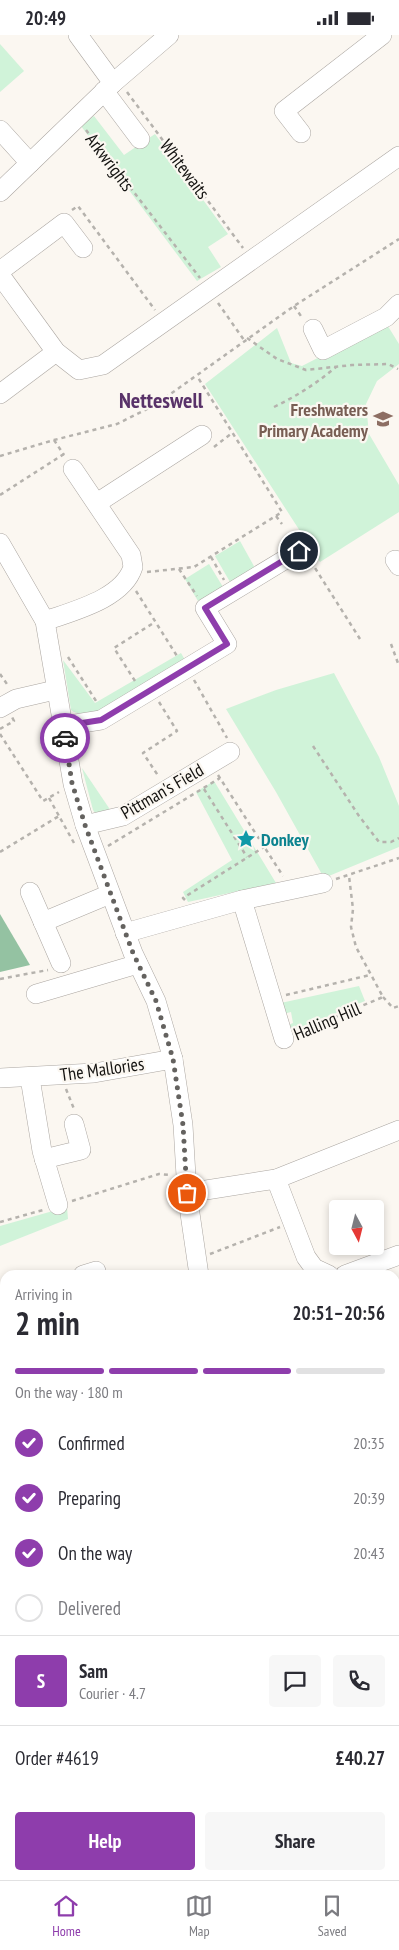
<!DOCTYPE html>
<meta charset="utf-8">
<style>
:root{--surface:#fff;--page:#f7f7f7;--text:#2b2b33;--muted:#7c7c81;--line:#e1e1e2;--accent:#8e3dac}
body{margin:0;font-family:"PT Sans Narrow",sans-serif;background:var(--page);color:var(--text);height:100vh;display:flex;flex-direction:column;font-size:19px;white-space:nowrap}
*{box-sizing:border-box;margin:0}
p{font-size:16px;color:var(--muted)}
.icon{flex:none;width:28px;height:28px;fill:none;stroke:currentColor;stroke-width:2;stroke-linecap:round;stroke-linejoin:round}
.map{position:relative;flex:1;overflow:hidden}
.drawer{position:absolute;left:0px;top:1235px;width:400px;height:610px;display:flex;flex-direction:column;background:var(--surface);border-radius:15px 15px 0 0;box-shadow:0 2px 8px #0003}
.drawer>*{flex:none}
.needle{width:32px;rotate:173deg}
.fabs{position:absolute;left:329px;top:1165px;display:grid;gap:10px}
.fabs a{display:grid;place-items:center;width:55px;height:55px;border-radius:5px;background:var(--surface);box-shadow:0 2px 8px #0003;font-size:25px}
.pin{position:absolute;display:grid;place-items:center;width:42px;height:42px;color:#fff;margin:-21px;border:2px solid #fff;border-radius:50%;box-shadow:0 1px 5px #0007}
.courier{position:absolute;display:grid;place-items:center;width:50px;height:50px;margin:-25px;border:4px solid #8e3dac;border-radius:50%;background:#fff;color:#222;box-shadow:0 1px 6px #0007}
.head em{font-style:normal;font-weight:800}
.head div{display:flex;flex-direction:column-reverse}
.head{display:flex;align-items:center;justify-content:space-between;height:85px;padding:0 15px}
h1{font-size:32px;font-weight:800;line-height:38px}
.bar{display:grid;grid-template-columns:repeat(4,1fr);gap:8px 5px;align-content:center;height:60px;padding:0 15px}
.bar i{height:6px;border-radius:4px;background:var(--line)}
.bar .active{background:var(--accent)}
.bar p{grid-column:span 4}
.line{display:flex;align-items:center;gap:12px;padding:0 15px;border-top:1px solid var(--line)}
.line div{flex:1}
.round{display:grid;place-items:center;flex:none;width:52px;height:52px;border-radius:5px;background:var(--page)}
ol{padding:0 15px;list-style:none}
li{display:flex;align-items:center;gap:15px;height:55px}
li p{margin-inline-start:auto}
li .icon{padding:5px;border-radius:50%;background:var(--accent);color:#fff;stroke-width:4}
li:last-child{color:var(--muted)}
li i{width:28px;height:28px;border:2px solid var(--line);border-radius:50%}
.button{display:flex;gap:10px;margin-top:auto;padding:10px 15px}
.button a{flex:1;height:58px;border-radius:5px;background:var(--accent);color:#fff;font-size:20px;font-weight:800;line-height:58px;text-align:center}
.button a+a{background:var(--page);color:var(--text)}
.status{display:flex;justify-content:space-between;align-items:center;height:35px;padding:0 25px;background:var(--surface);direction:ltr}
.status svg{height:14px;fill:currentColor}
.tabs{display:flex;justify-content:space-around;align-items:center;height:70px;border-top:1px solid var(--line);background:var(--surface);font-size:14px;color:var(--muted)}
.tabs a{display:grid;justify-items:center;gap:2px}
.tabs .active{color:var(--accent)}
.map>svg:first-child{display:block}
.green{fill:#d0f3d9}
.forest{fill:#94c2a2}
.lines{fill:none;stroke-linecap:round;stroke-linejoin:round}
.minor-casing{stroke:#aba6a1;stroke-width:20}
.path{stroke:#b5b2ad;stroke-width:2.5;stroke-dasharray:4 4;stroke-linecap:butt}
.minor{stroke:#fff;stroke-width:19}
.done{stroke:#64625f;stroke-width:5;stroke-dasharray:0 9}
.route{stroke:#8e3dac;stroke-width:6}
.labels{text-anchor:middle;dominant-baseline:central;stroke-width:4.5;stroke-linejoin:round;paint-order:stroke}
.street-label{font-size:18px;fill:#131210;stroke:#fbf7f1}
.education-label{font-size:18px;font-weight:bold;fill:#785e54;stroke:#fbf7f1;text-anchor:end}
.culture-label{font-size:18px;font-weight:bold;fill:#0d838f;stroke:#fbf7f1;text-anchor:start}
.district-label{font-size:22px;font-weight:bold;fill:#593269;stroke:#fbf7f1}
</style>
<div class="status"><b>20:49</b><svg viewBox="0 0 49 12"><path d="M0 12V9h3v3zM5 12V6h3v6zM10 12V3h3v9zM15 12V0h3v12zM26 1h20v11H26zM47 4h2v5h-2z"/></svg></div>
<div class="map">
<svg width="399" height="1845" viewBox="0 0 399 1845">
<rect width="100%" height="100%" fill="#fbf7f1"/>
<g class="green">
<path d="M0 9 24 36 0 57Z"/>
<path d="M94 81 124 120 155 99 228 199 208 212 221 232 197 246 81 91Z"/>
<path d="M386 288 399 309V329L377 346 366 369 369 399 399 450V477L320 527 205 349 277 293 291 328 302 331Z"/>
<path d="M240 506 255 533 230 547 215 521Z"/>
<path d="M209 529 223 552 198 566 185 544Z"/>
<path d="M181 618 185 625C164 639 92 693 71 675L63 625 95 668Z"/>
<path d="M334 638 379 722 399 771V812L324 843 276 757 226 674 276 655Z"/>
<path d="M82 733 111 776 96 779 93 775Z"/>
<path d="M214 746 276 848 188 867 183 857 232 825 196 757Z"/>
<path d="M359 951 365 966 286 999 283 992 293 988 291 977 279 980 276 969Z"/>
<path d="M67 1172 68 1184 0 1211V1191Z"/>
<path d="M0 1371 5 1387V1415L0 1417Z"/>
<path d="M5 1474V1536L0 1538V1475Z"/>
<path d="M5 1566V1630L0 1632V1568Z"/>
<path d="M0 1782 5 1793V1840H25L28 1845H2L0 1840Z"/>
</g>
<g class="forest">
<path d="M0 879 30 930 0 937Z"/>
<path d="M5 1424V1443L0 1445V1425Z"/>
<path d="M4 1474H5V1519L0 1517V1481Z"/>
</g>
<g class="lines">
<g class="minor-casing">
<g id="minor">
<path d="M78 0 113 48"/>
<path d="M104 56 140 104"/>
<path d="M0 95 30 128"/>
<path d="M301 98 284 76 382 0"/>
<path d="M0 157 113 48 169 0"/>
<path d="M0 236 64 188 83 213"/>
<path d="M0 240 56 317 79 335 103 330 399 121"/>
<path d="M313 294 323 315 386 282 399 269"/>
<path d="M0 359 56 317"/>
<path d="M97 468 202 400"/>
<path d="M0 508 45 586 73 749 85 790 133 918 156 966 173 1024 183 1090 187 1158 199 1240"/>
<path d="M395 525 399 531"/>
<path d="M45 586C73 576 123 564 133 532L131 520 73 434"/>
<path d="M0 673 16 664 55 655"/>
<path d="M63 691 101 685 227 609 205 573 299 516"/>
<path d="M85 790 123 781 230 717"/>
<path d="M30 857 61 928"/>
<path d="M242 865 284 1004"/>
<path d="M43 887 110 859"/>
<path d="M125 898 242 865 323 848"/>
<path d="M36 959 138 929"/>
<path d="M0 1043 94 1038 173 1024"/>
<path d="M30 1043 42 1116 58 1170"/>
<path d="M44 1124 81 1115 74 1089"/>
<path d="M276 1144 306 1222 314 1233 329 1240"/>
<path d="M187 1158 276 1144 399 1095"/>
<path d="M83 1240 96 1236 97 1240"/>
<path d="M345 1240 399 1220"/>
<path d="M395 1325 399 1323"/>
<path d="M0 1334 5 1333"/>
<path d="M0 1457 5 1456"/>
<path d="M395 1609 399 1607"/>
<path d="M0 1704 5 1703"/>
<path d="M395 1801 399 1810"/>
<path d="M193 1840 195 1845"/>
<path d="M324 1840 327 1845"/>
<path d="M212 1845 224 1840"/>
</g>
</g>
<g class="path">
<path d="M127 57 243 213"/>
<path d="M86 95 200 243"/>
<path d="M72 175 78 171 155 275"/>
<path d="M218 268 244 305"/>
<path d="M294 271 303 284"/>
<path d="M247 303 277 324 306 335 352 330 388 329 398 334"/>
<path d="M274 372C297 361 317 348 336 332"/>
<path d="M54 405 64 420"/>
<path d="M214 412 232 398"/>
<path d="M0 421 54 405 117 389 155 370 294 271 399 204"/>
<path d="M0 460 64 419"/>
<path d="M276 481 282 489"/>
<path d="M211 522 224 545"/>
<path d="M309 528 315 533 360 604"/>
<path d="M179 534 197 561"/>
<path d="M147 537 194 532 282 477 197 341"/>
<path d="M136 556 177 621"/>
<path d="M391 609 399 631"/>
<path d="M68 622 98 669"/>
<path d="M0 639 9 652"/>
<path d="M194 645 227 703"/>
<path d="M135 646 114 613 155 587"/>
<path d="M159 667 177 696 143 718 159 742"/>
<path d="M0 694 14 686 12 682"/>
<path d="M0 699 43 766 59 757"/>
<path d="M313 711 359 781 379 807H391L399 803"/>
<path d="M218 740 283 841"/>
<path d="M204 754 247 822"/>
<path d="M49 763 59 781"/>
<path d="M108 811 220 743"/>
<path d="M0 817 59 781 74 808"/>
<path d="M336 844 399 823"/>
<path d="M185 865 183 863 264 812"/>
<path d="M0 944 48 935"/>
<path d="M286 960 370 940"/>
<path d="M383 962 393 973 399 971"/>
<path d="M297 998 383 962 356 912 351 892 353 874 349 841"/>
<path d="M66 1054 74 1074"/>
<path d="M72 1166 159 1139 170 1140"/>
<path d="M0 1187 43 1175"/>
<path d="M210 1219 280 1192"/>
<path d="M395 1302 399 1300"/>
<path d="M0 1358 5 1374"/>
<path d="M0 1418 5 1417"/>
<path d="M0 1439 5 1438"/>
<path d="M395 1728 399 1727"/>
<path d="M395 1740 399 1750"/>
<path d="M0 1823 5 1820"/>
<path d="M0 1828 7 1845"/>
</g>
<use href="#minor" class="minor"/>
</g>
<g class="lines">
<path class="done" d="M65 703 72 748 85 790 133 918 156 966 173 1024 183 1090 187 1158"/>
<path class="route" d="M65 703 63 691 101 685 227 609 205 573 299 516"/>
</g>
<defs>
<g id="school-bare" transform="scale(1.5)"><path d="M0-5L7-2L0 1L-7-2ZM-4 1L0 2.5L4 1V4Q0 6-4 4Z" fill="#8d6e63" stroke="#fbf7f1" stroke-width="2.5" paint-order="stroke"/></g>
<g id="sight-bare" transform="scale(1.5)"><path d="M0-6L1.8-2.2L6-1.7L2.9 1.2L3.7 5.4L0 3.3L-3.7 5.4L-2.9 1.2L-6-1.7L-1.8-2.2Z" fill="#0f9aa8" stroke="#fbf7f1" stroke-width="2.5" paint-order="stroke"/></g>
</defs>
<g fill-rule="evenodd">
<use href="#school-bare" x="383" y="384"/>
<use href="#sight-bare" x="246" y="804"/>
</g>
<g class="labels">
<g class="street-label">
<text transform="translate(110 127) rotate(53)">Arkwrights</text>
<text transform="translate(185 134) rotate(53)">Whitewaits</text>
<text transform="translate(162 756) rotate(-30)">Pittman's Field</text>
<text transform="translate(327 986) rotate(-23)">Halling Hill</text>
<text transform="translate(102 1034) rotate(-8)">The Mallories</text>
</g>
<g class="education-label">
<text x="368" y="374">Freshwaters<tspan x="368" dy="21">Primary Academy</tspan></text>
</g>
<g class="culture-label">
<text x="261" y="804">Donkey</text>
</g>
<g class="district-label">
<text x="161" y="365">Netteswell</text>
</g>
</g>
</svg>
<div class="fabs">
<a><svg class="needle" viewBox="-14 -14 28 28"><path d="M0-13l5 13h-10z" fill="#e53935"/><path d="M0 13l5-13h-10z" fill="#7c7c81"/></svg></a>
</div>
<div class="pin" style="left:187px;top:1158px;background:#ea580c"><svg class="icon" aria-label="bag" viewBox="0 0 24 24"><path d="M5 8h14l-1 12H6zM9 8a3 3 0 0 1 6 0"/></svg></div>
<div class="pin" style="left:299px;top:516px;background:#1f2937"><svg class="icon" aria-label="home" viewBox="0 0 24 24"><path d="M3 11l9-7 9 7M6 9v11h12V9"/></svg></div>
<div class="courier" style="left:65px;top:703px"><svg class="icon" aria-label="car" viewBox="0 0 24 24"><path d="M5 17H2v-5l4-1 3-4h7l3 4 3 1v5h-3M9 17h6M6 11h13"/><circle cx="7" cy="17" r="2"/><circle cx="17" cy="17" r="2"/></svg></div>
<section class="drawer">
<div class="head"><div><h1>2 min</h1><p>Arriving in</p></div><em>20:51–20:56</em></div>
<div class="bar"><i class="active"></i><i class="active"></i><i class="active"></i><i></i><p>On the way · 180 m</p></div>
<ol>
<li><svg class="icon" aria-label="check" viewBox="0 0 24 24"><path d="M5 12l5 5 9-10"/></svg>Confirmed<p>20:35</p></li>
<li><svg class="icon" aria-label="check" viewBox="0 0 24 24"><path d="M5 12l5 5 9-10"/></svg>Preparing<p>20:39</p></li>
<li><svg class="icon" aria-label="check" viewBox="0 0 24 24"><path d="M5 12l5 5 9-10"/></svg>On the way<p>20:43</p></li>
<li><i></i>Delivered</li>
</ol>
<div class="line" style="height:90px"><b class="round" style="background:var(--accent);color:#fff">S</b><div><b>Sam</b><p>Courier · 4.7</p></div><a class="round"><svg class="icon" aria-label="chat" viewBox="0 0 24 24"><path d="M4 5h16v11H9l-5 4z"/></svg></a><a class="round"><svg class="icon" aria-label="phone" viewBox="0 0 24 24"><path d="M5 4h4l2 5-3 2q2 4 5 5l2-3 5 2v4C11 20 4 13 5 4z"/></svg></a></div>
<div class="line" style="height:65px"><div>Order #4619</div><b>£40.27</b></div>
<div class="button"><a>Help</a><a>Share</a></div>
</section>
</div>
<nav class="tabs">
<a class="active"><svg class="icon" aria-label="home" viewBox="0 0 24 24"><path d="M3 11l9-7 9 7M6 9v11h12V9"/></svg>Home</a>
<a><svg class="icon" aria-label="map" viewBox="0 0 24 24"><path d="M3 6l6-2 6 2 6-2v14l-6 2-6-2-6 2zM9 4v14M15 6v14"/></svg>Map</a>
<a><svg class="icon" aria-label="saved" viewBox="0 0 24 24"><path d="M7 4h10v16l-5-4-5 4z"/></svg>Saved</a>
</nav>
